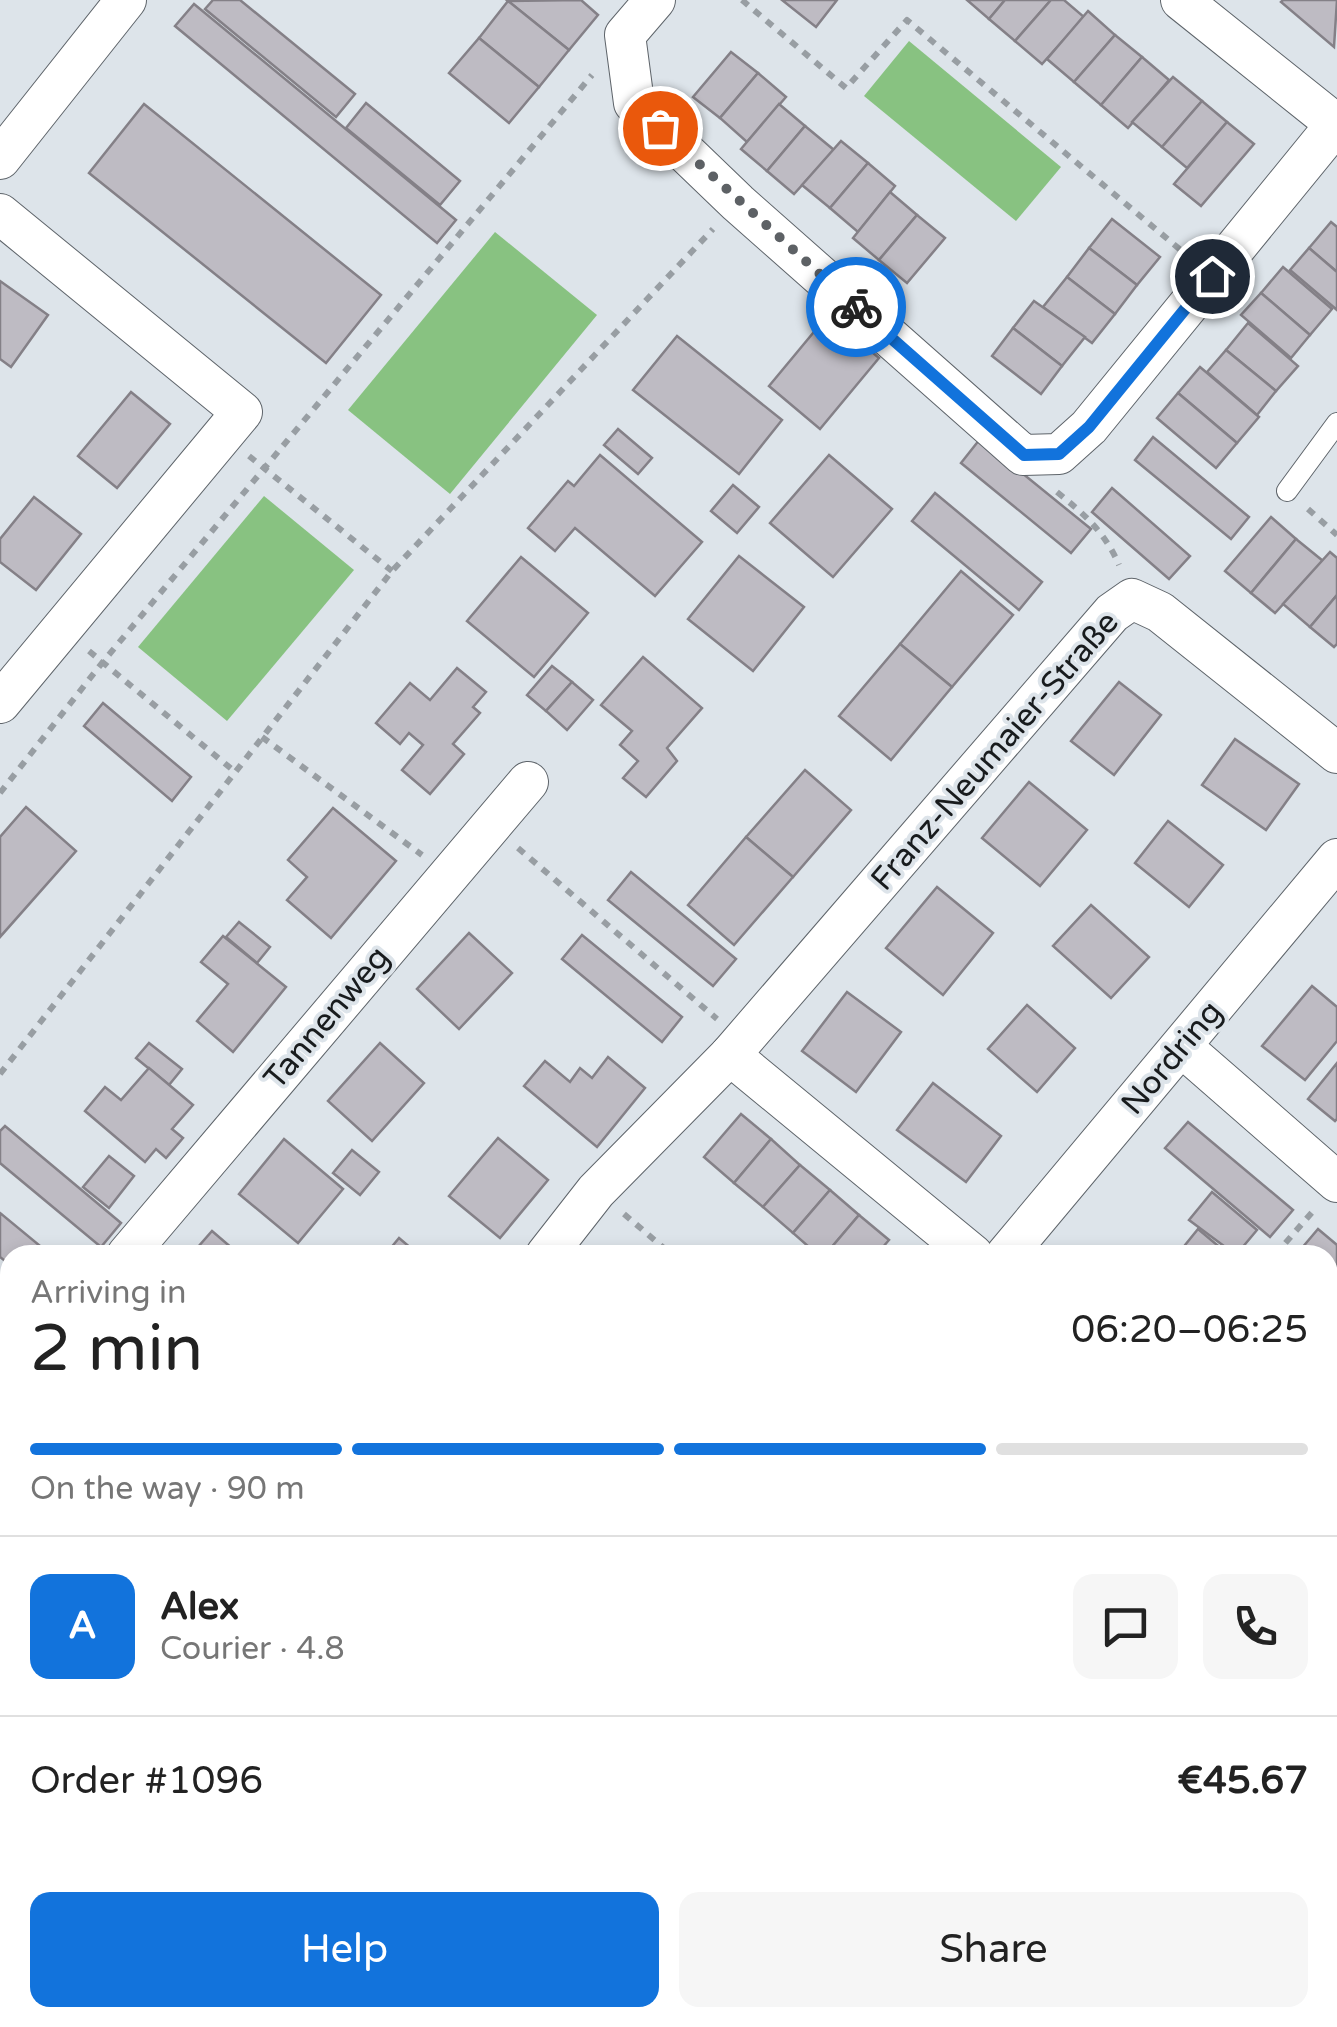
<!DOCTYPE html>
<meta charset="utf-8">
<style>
:root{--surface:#fff;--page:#f6f6f6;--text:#222;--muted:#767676;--line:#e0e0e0;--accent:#1273dc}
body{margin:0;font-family:"Varela Round",sans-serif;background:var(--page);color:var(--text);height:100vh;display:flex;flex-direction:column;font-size:38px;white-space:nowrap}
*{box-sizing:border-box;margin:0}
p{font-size:32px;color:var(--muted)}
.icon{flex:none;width:55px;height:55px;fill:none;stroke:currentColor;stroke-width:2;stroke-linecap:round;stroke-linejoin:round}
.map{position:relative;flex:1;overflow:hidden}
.sheet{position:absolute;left:0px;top:1245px;width:1338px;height:782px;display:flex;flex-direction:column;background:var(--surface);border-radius:30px 30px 0 0;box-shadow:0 5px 15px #0003}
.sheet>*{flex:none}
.pin{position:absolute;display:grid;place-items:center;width:85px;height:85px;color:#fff;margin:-42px;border:5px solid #fff;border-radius:50%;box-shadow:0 2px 10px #0007}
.courier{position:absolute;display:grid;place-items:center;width:100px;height:100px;margin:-50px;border:8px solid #1273dc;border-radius:50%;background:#fff;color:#222;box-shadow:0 2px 12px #0007}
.overview em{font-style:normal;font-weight:600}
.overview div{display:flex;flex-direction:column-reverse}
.overview{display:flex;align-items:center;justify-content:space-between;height:170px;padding:0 30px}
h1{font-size:65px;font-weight:600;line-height:75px}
.bar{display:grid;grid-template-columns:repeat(4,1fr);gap:15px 10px;align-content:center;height:120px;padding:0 30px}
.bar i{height:12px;border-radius:8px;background:var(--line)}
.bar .current{background:var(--accent)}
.bar p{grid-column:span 4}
.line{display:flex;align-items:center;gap:25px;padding:0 30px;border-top:2px solid var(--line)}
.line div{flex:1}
.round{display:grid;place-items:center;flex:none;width:105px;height:105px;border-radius:20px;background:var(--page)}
.action{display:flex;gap:20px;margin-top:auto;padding:20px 30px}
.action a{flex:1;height:115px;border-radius:20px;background:var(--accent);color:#fff;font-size:40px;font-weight:600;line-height:115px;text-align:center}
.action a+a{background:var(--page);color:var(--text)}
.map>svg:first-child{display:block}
.green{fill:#88c281}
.building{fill:#bebbc3;stroke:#848087;stroke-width:2.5}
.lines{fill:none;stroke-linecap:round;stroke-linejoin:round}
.lane-casing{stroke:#5e646a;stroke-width:22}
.street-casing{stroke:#5e646a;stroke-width:42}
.path{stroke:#989ea3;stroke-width:6;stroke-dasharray:8 8;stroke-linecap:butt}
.lane{stroke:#fff;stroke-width:20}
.street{stroke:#fff;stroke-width:40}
.rail-casing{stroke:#393d40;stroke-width:11}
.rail{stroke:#dde4ea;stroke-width:8;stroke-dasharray:22;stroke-linecap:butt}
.done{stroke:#5d6165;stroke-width:10;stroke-dasharray:0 18}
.route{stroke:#1273dc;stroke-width:12}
.labels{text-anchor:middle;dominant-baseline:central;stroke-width:8;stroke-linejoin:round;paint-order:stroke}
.street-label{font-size:32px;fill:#181b1d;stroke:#dde4ea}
</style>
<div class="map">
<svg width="1337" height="2027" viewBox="0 0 1337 2027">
<rect width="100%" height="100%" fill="#dde4ea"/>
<g class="green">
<path d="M909 41 1061 167 1016 221 864 96Z"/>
<path d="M495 232 597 315 450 494 348 410Z"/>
<path d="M264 496 354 570 227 721 138 647Z"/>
<path d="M1337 1889V2016L1330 2027H1182L1192 2018H1328V1897Z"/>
</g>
<g class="building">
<path d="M213 0H240L355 94 336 117 205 9Z"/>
<path d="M581 0 598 15 569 50 508 1Z"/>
<path d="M782 0H837L816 27Z"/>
<path d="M967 0H1005L989 19Z"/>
<path d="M1005 0H1051L1015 41 989 19Z"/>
<path d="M1051 0H1064L1084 17 1042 64 1015 41Z"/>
<path d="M1283 0H1337L1334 47 1281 2Z"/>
<path d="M508 1 569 50 539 87 479 38Z"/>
<path d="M194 4 456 220 437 243 175 26Z"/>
<path d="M1088 11 1115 35 1074 82 1047 59Z"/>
<path d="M1115 35 1142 57 1101 105 1074 82Z"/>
<path d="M479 38 539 87 509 123 449 73Z"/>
<path d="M731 52 758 73 720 118 693 97Z"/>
<path d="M1142 57 1169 80 1128 128 1101 105Z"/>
<path d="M758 73 786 97 747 142 720 118Z"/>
<path d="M1173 77 1202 101 1162 147 1132 122Z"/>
<path d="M1202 101 1227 122 1187 168 1162 147Z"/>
<path d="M366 103 460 181 440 205 346 128Z"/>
<path d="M144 104 381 295 326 363 89 173Z"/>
<path d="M779 104 805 126 767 171 741 149Z"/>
<path d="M1227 122 1254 144 1201 206 1174 184Z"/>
<path d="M805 126 834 150 794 194 767 171Z"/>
<path d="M841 141 868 163 830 208 802 185Z"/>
<path d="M868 163 895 186 858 232 830 208Z"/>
<path d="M890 192 917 215 879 260 853 238Z"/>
<path d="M917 215 945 238 907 283 879 260Z"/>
<path d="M1112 219 1160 257 1137 285 1089 248Z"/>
<path d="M1331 222 1337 227V272L1309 248Z"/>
<path d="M1089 248 1137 285 1115 314 1067 277Z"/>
<path d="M1309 248 1337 272V310L1290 270Z"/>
<path d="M1283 267 1332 309 1310 335 1261 293Z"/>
<path d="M1067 277 1115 314 1092 343 1043 307Z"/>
<path d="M0 281 48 315 11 367 0 359Z"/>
<path d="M1261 293 1310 335 1291 358 1241 315Z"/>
<path d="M1034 301 1085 337 1062 366 1013 328Z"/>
<path d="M828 315 879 358 820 429 769 386Z"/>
<path d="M1248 323 1298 366 1276 391 1226 350Z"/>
<path d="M1013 328 1062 366 1041 394 992 356Z"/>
<path d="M677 336 782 420 739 474 633 390Z"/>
<path d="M1226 350 1276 391 1257 415 1207 372Z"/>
<path d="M1200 367 1259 417 1237 443 1178 393Z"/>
<path d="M131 392 170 424 117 488 78 456Z"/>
<path d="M1178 393 1237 443 1216 468 1157 418Z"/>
<path d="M618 429 652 458 638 474 604 445Z"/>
<path d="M1153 437 1249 517 1231 539 1135 460Z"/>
<path d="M980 439 1091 529 1071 553 961 463Z"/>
<path d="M600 455 702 542 655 596 575 528 555 551 528 528 568 481 574 486Z"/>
<path d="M829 455 892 509 833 577 770 523Z"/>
<path d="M733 485 759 507 737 533 711 511Z"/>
<path d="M1112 488 1190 556 1169 579 1092 512Z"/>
<path d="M935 493 1042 582 1019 610 912 521Z"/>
<path d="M34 497 81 534 36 590 0 562V539Z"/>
<path d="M1271 517 1296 539 1251 593 1225 571Z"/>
<path d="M1296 539 1323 561 1275 613 1251 593Z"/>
<path d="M1330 552 1337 558V595L1310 627 1283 604Z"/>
<path d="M739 556 804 607 753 671 688 619Z"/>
<path d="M521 557 588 613 534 677 467 621Z"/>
<path d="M961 571 1013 615 952 687 900 644Z"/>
<path d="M1337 595V644L1334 647 1310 627Z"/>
<path d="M900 644 952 687 891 760 839 716Z"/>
<path d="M643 657 702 708 667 748 677 761 646 797 623 778 638 761 620 745 632 731 601 705Z"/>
<path d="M552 666 572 682 546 711 527 695Z"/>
<path d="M457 668 486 692 473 707 480 713 453 744 464 754 430 794 402 770 423 745 409 733 400 744 376 723 410 683 430 700Z"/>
<path d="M572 682 593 700 567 730 546 711Z"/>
<path d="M1119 682 1161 715 1114 775 1071 741Z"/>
<path d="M103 703 191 777 172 801 84 726Z"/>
<path d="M1235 739 1299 784 1266 830 1202 785Z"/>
<path d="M805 770 851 810 793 877 746 837Z"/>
<path d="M1029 782 1087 830 1040 886 982 838Z"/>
<path d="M26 807 76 851 0 937V837Z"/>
<path d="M333 808 396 861 331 938 287 900 307 877 288 860Z"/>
<path d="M1168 821 1223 865 1189 907 1135 863Z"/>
<path d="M746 837 793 877 734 945 688 905Z"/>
<path d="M631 872 736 959 713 986 608 900Z"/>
<path d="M937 887 993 933 943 995 886 948Z"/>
<path d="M1091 905 1149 957 1111 998 1053 946Z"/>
<path d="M239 922 270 947 257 963 226 937Z"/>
<path d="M469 933 512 973 459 1029 417 989Z"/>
<path d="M582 935 682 1017 662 1042 562 959Z"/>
<path d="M223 936 286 987 233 1052 197 1021 228 984 201 962Z"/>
<path d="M1312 986 1337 1007V1041L1305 1080 1262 1046Z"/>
<path d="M847 992 901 1032 856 1092 802 1051Z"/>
<path d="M1027 1005 1075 1048 1037 1092 988 1049Z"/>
<path d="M149 1043 182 1069 169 1085 136 1058Z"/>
<path d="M380 1043 424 1083 372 1141 328 1101Z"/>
<path d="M608 1057 645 1088 597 1147 524 1086 545 1061 570 1082 580 1068 592 1078Z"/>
<path d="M1337 1063V1119L1335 1121 1308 1099Z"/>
<path d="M149 1068 193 1105 172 1129 183 1138 166 1158 156 1149 145 1162 85 1111 105 1087 121 1100Z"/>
<path d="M933 1083 1001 1136 966 1182 897 1130Z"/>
<path d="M741 1114 771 1139 734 1183 704 1157Z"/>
<path d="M1188 1122 1293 1210 1270 1237 1165 1148Z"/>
<path d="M5 1126 121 1223 101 1247 0 1163V1131Z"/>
<path d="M498 1138 548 1180 500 1238 449 1196Z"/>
<path d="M284 1139 343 1189 298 1243 239 1194Z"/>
<path d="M771 1139 800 1165 763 1207 734 1183Z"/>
<path d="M352 1150 379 1172 360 1195 333 1173Z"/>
<path d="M109 1156 134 1176 109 1208 83 1187Z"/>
<path d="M800 1165 830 1190 793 1233 763 1207Z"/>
<path d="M830 1190 859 1215 825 1255H818L793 1233Z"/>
<path d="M1212 1192 1257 1230 1236 1255 1189 1220Z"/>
<path d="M0 1213 51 1255H10V1265L0 1257Z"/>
<path d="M859 1215 889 1240 876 1255H825Z"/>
<path d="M1198 1229 1229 1255H1177Z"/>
<path d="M1318 1229 1337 1245V1293L1328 1285V1255H1296Z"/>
<path d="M212 1231 240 1255H191Z"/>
<path d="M399 1238 419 1255H385Z"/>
<path d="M1333 1341 1337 1345V1393L1328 1385V1347Z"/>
<path d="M0 1349 10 1356V1447L0 1440Z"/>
<path d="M1337 1582V1665L1328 1674V1590Z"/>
<path d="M0 1689 10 1696V1780L0 1774Z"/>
<path d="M70 2018H110L103 2027H82Z"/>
<path d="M344 2018H398L391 2027H357Z"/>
<path d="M894 2018H917L928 2027H885Z"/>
</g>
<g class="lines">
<g class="lane-casing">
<path id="lane" d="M1287 491 1337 423"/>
</g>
<g class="street-casing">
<g id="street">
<path d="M655 0 625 35 634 103 738 203 1023 455 1059 454 1089 427 1337 123"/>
<path d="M1181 0 1337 125"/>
<path d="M0 159 126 0"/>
<path d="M0 214 242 412 0 703"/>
<path d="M1182 1047 1337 1182"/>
<path d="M730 1055 973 1255"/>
<path d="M127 1255 528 782"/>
<path d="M546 1255 596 1191 730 1055 1112 613 1132 599 1160 612 1337 753"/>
<path d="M1006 1255 1337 859"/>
<path d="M0 1626 10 1634"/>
<path d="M1328 1761 1337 1753"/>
<path d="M544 2018 553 2027"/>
<path d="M473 2027 482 2018"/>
<path d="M1031 2027 1041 2018"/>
</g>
</g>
<g class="path">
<path d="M742 0 846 88 907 20 1183 252"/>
<path d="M249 456 392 571"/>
<path d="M1057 492C1084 514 1105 532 1119 565"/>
<path d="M1308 509 1337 535"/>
<path d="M89 651 234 771"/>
<path d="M262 737 422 855"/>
<path d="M0 793 102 663 592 75"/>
<path d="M518 848 717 1019"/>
<path d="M0 1074 392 571 713 229"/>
<path d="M624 1214 672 1255"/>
<path d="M1275 1255 1314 1210"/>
<path d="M0 1343 10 1350"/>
<path d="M1328 1461 1337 1450"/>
</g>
<use href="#lane" class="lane"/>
<use href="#street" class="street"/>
<g class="rail-casing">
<g id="rail">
<path d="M1328 1838 1337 1830"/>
<path d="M1328 1868 1337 1860"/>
<path d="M1112 2027 1123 2018"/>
<path d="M1147 2027 1158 2018"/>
</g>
</g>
<use href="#rail" class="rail"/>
</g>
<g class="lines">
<path class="done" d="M660 128 856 307"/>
<path class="route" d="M856 307 1024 455 1059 454 1089 427 1212 276"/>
</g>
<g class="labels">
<g class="street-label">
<text transform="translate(995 751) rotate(-49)">Franz-Neumaier-Straße</text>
<text transform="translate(327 1018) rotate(-50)">Tannenweg</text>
<text transform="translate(1172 1058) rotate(-50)">Nordring</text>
</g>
</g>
</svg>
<div class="pin" style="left:660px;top:128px;background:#ea580c"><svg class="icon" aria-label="bag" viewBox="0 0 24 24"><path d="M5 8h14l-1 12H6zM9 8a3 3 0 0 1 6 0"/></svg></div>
<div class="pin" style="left:1212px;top:276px;background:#1f2937"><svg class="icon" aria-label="home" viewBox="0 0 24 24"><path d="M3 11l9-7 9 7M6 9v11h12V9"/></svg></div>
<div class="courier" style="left:856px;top:307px"><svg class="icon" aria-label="bike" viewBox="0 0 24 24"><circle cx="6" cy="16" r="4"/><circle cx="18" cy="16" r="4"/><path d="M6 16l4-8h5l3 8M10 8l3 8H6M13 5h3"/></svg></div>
<section class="sheet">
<div class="overview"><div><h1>2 min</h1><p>Arriving in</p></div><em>06:20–06:25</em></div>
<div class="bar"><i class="current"></i><i class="current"></i><i class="current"></i><i></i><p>On the way · 90 m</p></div>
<div class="line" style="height:180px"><b class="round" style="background:var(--accent);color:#fff">A</b><div><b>Alex</b><p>Courier · 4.8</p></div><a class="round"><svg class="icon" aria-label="chat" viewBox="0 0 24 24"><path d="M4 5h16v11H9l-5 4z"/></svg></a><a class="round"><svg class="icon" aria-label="phone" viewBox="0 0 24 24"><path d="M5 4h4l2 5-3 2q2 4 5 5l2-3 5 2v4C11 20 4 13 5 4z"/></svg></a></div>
<div class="line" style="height:130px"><div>Order #1096</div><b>€45.67</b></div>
<div class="action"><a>Help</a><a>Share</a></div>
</section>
</div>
